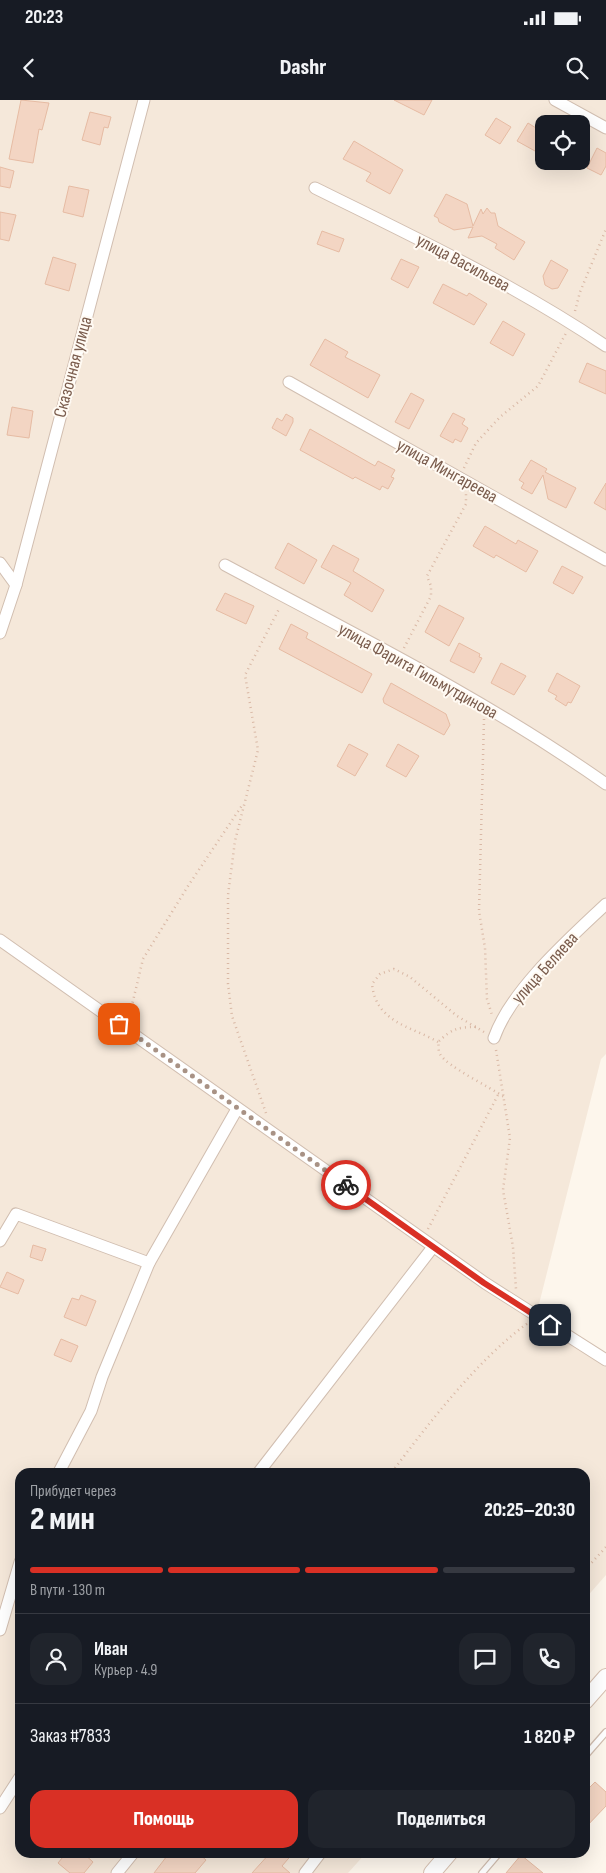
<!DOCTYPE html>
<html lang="ru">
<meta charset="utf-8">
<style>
:root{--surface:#171b24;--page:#20242c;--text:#f1f3f6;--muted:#9ea1a6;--line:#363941;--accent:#d93025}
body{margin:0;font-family:"Sofia Sans Condensed",sans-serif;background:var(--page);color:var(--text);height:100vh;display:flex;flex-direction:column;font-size:19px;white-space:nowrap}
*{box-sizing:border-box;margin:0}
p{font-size:16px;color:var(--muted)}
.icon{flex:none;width:28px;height:28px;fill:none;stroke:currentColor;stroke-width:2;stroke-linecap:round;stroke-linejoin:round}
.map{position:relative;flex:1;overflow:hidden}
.sheet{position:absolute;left:15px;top:1368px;width:575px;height:390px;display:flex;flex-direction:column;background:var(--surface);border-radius:15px;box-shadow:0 5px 20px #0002}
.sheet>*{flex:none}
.buttons{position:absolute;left:535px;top:15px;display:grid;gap:10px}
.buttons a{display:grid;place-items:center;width:55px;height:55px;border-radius:10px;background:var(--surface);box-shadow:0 5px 20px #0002;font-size:25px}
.pin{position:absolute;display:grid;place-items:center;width:42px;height:42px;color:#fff;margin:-21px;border-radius:10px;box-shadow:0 2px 8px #0006}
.courier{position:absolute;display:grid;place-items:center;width:50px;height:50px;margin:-25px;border:4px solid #d93025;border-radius:50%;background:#fff;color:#222;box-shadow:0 1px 6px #0007}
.head em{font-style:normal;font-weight:800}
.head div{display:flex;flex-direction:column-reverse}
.head{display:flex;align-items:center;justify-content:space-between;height:85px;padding:0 15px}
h1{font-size:32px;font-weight:800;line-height:38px}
.bar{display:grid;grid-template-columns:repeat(4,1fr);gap:8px 5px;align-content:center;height:60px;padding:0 15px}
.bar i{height:6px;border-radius:4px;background:var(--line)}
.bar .selected{background:var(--accent)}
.bar p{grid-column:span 4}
.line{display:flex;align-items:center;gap:12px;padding:0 15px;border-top:1px solid var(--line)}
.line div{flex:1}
.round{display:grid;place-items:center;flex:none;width:52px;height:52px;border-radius:15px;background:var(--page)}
.cta{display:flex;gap:10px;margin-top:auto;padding:10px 15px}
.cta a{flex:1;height:58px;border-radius:15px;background:var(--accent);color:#fff;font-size:20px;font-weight:800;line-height:58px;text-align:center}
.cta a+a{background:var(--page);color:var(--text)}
.status{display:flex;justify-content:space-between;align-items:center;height:35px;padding:0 25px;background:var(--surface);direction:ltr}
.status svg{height:14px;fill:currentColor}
header{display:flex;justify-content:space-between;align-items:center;height:65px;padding:0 15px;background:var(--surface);font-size:22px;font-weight:800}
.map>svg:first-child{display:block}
.residential{fill:#f5e8da;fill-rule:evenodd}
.building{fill:#f3d5c3;stroke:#e6bba3}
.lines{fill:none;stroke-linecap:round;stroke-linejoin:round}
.lane-casing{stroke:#d1beb0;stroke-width:8}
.street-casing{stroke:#d1beb0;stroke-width:13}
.secondary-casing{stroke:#d6c0b0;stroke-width:18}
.path{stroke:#d9b8a5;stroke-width:2.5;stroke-dasharray:1 4;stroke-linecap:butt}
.lane{stroke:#fff;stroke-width:5.5}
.street{stroke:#fff;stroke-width:11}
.secondary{stroke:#fff;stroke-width:16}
.done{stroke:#a89285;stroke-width:5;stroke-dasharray:0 9}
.route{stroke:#d93025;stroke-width:6}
.labels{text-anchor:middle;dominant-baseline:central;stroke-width:4;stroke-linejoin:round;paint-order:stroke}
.street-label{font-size:18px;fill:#7a5c4d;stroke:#fffaf3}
</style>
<div class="status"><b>20:23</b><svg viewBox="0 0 49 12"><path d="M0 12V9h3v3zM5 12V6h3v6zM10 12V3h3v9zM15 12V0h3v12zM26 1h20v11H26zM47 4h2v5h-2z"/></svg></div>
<header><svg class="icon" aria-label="back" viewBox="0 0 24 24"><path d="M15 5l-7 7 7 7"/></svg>Dashr<svg class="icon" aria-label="search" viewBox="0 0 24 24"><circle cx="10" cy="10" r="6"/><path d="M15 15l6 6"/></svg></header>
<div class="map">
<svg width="606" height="1773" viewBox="0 0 606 1773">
<rect width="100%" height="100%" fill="#fdf6ec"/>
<path class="residential" d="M0 0H606V954L601 959 536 1216 606 1260V1475L585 1499V1372H20V1752L366 1753 348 1773H0ZM544 24H581V61H544Z"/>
<g class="building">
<path d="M21 0 49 3 42 30 39 29 33 63 9 59Z"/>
<path d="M394 0H432L424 15Z"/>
<path d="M90 12 111 17 108 28 104 27 100 45 82 40Z"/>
<path d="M496 18 511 27 500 44 485 35Z"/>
<path d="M528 23 544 33 535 51 517 41Z"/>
<path d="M354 41 403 70 390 94 366 81 371 73 343 59Z"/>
<path d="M597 48 606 53V66L601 75 587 68Z"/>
<path d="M0 67 14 71 10 88 0 86Z"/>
<path d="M69 86 89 90 83 117 63 112Z"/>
<path d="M446 94 467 104 473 126 481 109 483 114 487 108 491 113H495L498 126 525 142 514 160 495 148 497 144 482 136 468 138 473 127 454 130 439 122 438 118 434 116Z"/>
<path d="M0 112 16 115 9 141 0 139Z"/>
<path d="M322 131 344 139 339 152 317 144Z"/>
<path d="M53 157 76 164 69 191 45 184Z"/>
<path d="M401 159 419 167 408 188 391 179Z"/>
<path d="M551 160 568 170 558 188 552 189 545 185 543 176Z"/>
<path d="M443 184 467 196 469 193 487 204 474 225 433 203Z"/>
<path d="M503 221 525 234 513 256 490 243Z"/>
<path d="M325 239 348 252 345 257 380 275 368 298 310 265Z"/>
<path d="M587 263 606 271V294L579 282Z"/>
<path d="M411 293 424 300 409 329 395 322Z"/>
<path d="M12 307 33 311 29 338 7 335Z"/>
<path d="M453 313 465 319 462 324 468 328 461 342 455 339 453 343 440 336Z"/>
<path d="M286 314 293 318V322L286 336 272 328 277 318 282 321Z"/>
<path d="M310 329 375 366 378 361 395 370 391 377 394 378 388 389 382 386 380 390 355 377 353 379 300 350Z"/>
<path d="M531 360 547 369 545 372 576 388 566 408 548 399 543 375 532 394 521 388 524 383 519 380Z"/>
<path d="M606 383V410L594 403Z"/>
<path d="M485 426 516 444 518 440 538 451 526 472 496 455 494 458 473 446Z"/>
<path d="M288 443 317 460 304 484 275 468Z"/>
<path d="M333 445 359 459 353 471 384 490 372 512 344 495 351 483 321 467Z"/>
<path d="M562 466 583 477 573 494 553 483Z"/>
<path d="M225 493 254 506 246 524 216 510Z"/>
<path d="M439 505 464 518 449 546 425 532Z"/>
<path d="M291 524 308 533 306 538 372 574 362 593 279 549Z"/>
<path d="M459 543 480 554 479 557 482 558 474 573 450 561Z"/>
<path d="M501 563 526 576 514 595 491 583Z"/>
<path d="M557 573 580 586 571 603 568 602 566 606 555 599 557 596 548 591Z"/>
<path d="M391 583 446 614 450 625 444 635 384 603 383 599Z"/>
<path d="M349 644 368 654 355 676 337 666Z"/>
<path d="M398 644 419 656 406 677 386 666Z"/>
<path d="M33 1145 46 1149 42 1161 30 1157Z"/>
<path d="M7 1172 24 1180 18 1194 0 1187Z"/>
<path d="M81 1195 96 1201 86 1226 64 1217 72 1198 79 1200Z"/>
<path d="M61 1239 78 1246 71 1262 54 1255Z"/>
<path d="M595 1682 606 1692V1706L585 1728V1692Z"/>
<path d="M67 1752H82L93 1762 84 1773H70L58 1763Z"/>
<path d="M170 1752H197L206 1760 195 1773H154Z"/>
<path d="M271 1752H294L282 1766 290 1773H252Z"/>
<path d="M521 1755 543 1773H506Z"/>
</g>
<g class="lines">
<g class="lane-casing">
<g id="lane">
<path d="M585 1656 606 1632"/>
<path d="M482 1773 500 1752"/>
</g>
</g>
<g class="street-casing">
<g id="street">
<path d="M555 0 606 28"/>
<path d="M315 88C414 137 514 184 606 246"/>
<path d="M289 282 606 460"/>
<path d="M0 463 16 485"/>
<path d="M225 465C354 534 487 600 606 684"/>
<path d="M0 533 16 485 144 0"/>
<path d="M0 840 485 1183 606 1260"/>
<path d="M494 938C511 890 568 840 606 804"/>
<path d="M0 1141 16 1114 149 1163"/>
<path d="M59 1372 91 1311 102 1277 149 1163 237 1009"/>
<path d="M259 1372 433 1147"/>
<path d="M0 1530 20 1462"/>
<path d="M0 1708 20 1677"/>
<path d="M117 1773 134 1752"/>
<path d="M305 1773 321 1752"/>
</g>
</g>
<g class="secondary-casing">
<g id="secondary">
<path d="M585 1601 606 1577"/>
<path d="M432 1773 450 1752"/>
</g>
</g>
<g class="path">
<path d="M575 211 580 192 606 129"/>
<path d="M464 368 476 343 500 317 538 286 566 233"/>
<path d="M404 548 431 496V486L427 476 466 404V393"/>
<path d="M484 619 479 811 485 848 487 899 492 915"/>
<path d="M126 916 132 905 143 859 188 786 243 704"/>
<path d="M476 927C457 927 452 929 438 942 439 946 438 952 440 954 446 966 490 987 504 997"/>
<path d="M438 942C411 926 376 923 372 884L380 874 394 869 410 877 457 916 484 932"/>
<path d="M496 950 510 1038 503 1090 513 1147 516 1189"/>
<path d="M266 1013 232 916 228 884V795L235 741 258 650 245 575 280 507"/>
<path d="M428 1129 499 993"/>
<path d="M392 1372C429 1323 478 1259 528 1223"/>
<path d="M585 1470 606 1447"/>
</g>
<use href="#lane" class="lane"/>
<use href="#street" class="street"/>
<use href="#secondary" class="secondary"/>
</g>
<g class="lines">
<path class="done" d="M119 924 346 1085"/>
<path class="route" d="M346 1085 484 1183 550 1225"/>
</g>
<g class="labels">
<g class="street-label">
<text transform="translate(463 163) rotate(28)">улица Васильева</text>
<text transform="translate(73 267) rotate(-75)">Сказочная улица</text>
<text transform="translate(447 371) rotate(29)">улица Мингареева</text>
<text transform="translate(418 571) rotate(29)">улица Фарита Гильмутдинова</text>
<text transform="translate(545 868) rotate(-48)">улица Беляева</text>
</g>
</g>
</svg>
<div class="buttons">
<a><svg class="icon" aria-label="locate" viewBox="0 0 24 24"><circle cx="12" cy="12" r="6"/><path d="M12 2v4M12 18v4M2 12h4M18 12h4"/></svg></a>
</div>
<div class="pin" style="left:119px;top:924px;background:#ea580c"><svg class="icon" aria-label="bag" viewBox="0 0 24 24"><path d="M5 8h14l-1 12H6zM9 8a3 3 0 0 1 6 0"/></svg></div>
<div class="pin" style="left:550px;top:1225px;background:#1f2937"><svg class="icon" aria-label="home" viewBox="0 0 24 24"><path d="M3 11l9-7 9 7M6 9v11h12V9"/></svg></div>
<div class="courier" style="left:346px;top:1085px"><svg class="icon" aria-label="bike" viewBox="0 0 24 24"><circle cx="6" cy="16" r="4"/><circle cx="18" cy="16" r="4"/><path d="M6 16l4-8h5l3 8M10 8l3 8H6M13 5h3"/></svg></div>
<section class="sheet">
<div class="head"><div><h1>2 мин</h1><p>Прибудет через</p></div><em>20:25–20:30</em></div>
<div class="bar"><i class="selected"></i><i class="selected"></i><i class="selected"></i><i></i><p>В пути · 130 m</p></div>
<div class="line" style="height:90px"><a class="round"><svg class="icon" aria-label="person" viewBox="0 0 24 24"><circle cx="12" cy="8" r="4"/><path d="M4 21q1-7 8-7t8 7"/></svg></a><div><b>Иван</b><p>Курьер · 4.9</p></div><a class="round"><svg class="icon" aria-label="chat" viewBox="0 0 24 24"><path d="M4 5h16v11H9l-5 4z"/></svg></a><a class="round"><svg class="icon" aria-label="phone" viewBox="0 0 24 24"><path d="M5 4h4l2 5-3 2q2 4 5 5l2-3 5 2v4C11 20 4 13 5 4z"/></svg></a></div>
<div class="line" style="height:65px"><div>Заказ #7833</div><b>1 820 ₽</b></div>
<div class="cta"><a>Помощь</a><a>Поделиться</a></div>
</section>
</div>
